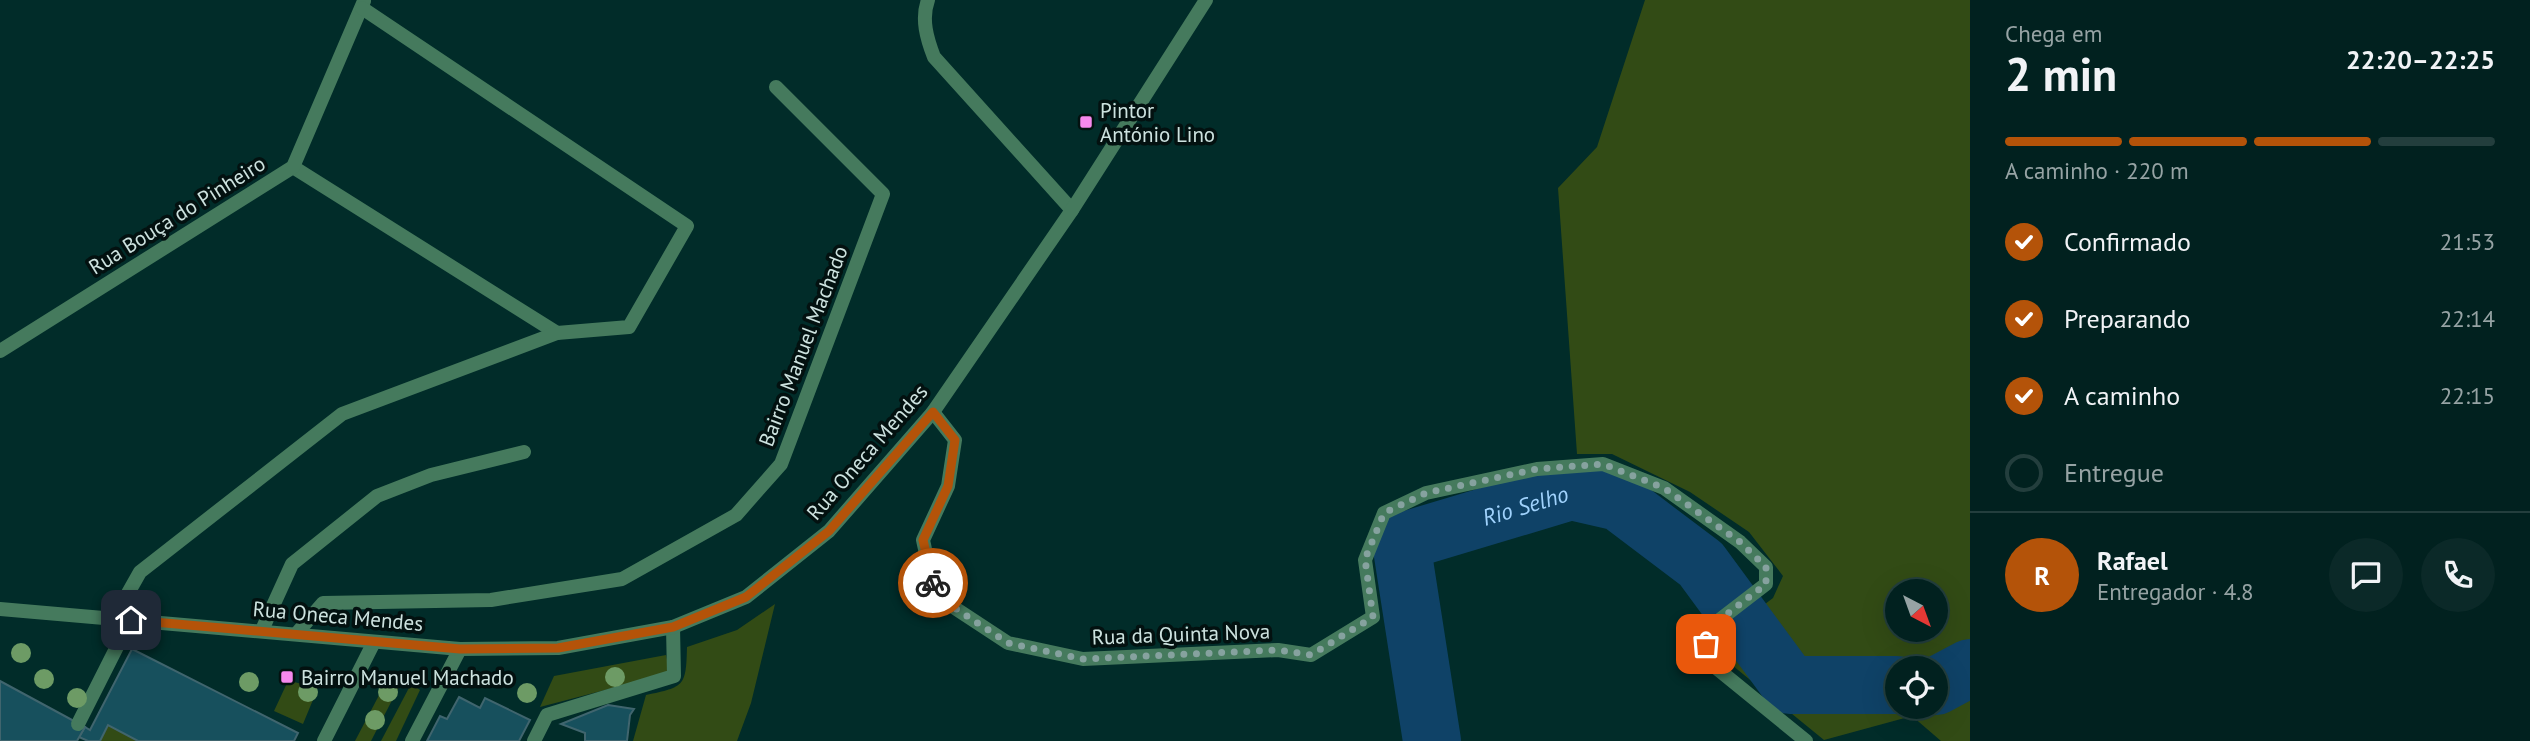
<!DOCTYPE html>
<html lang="pt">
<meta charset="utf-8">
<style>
:root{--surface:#01211f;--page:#0b2928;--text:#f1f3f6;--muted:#96a3a4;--line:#233e3d;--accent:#b45309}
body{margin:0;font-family:"PT Sans",sans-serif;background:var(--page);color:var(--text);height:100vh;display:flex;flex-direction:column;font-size:26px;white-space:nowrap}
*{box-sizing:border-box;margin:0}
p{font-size:23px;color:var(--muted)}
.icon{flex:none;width:38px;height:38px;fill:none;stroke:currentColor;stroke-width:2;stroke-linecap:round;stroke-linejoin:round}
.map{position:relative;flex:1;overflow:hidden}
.side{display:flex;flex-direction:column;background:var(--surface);width:560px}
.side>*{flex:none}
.needle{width:46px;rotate:139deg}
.buttons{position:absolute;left:1885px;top:579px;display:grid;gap:14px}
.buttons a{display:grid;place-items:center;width:63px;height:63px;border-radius:50%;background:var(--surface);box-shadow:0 7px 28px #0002,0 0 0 2px var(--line);font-size:35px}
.pin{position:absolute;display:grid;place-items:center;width:60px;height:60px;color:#fff;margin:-30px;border-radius:14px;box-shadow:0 4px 10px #0006}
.courier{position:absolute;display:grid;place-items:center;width:70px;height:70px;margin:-35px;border:5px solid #b45309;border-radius:50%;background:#fff;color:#222;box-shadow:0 2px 9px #0007}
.summary em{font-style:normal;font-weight:700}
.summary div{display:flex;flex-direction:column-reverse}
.summary{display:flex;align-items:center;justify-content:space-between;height:119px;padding:0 35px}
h1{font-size:46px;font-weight:700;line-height:52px}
.bar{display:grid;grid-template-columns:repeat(4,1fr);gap:10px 7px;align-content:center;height:84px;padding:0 35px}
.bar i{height:9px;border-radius:5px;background:var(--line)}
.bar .active{background:var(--accent)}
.bar p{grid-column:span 4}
.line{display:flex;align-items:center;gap:18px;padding:0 35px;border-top:2px solid var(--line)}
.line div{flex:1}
.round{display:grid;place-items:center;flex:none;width:74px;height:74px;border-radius:37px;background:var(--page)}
ol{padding:0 35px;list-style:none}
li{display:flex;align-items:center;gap:21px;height:77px}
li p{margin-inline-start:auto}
li .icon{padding:7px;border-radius:50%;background:var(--accent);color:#fff;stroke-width:4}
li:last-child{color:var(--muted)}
li i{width:38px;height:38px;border:4px solid var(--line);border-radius:50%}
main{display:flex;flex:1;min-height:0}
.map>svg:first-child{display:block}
.green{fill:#324b15;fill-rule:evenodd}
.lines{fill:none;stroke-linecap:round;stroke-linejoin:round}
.river{stroke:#0f4267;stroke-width:58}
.building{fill:#17505d;stroke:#40656e;stroke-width:2}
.service{stroke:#457a5d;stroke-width:14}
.minor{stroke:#457a5d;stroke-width:14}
.tertiary{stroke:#457a5d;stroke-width:14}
.tree{fill:#6d9b65}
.done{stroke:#86a29f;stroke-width:7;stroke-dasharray:0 12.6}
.route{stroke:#b45309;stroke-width:9}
.poi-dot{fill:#f689ed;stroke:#031110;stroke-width:2.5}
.labels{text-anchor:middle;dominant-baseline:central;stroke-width:7;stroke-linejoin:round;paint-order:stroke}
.poi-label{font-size:21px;fill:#cde2df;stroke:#031110;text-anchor:start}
.street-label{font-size:21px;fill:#cde2df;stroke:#031110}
.water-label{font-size:23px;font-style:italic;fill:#a0d2fc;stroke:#031110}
</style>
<main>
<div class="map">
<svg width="1970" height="741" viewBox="0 0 1970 741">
<rect width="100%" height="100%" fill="#012c29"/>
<g class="green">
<path d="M1645 0H1970V741H1941L1912 716 1824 740 1727 661 1724 635 1773 598 1783 576 1749 532 1690 492 1612 454H1577L1558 188 1597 147ZM1897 592H1936V630H1897ZM1897 668H1936V707H1897Z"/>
<path d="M775 604 751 703 737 741H633L646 695C685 687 686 686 687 647L737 630Z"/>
<path d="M666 655 670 673 540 707 554 676Z"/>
<path d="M387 680 402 681 371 741H355Z"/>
<path d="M288 681C299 683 310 684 315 695L303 724 274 711Z"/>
<path d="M411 684 420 690 396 741H381Z"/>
<path d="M108 725 138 741H100Z"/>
</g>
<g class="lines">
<g class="river">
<path d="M1936 686 1970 668"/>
<path id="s1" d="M1432 741 1401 542 1571 491 1619 502 1701 564 1790 685H1897"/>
</g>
</g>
<g class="building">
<path d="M132 649 298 733 294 741H138L108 725 100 741H88L79 737 85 727 90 730Z"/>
<path d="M0 681 85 727 77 741H0Z"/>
<path d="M459 697 480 708 485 698 530 720 519 741H427L440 716 447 719Z"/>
<path d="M608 705 634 709 630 715 627 741H585V733L561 724Z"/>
</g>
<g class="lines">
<g class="service">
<path d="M262 630 292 564 377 496 431 475 524 452"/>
<path d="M297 633 323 603 491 600 622 579 736 515 781 464 883 194 776 87"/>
<path d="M78 724 131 619"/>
<path d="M534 741 547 715 674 676 673 627"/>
</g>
<g class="minor">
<path d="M928 0C921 19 927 39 934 57L1072 210"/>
<path d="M293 167 557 333"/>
<path d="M0 351 293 167 364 1"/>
<path d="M933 412 955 440 948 486 923 540 935 595 1008 643 1083 659 1278 650 1311 655 1373 617 1365 560 1384 513 1426 493 1537 469 1603 464 1664 488 1740 542 1766 567V584L1718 621 1706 644 1714 666 1806 741"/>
<path d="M114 618 140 572 342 414 557 333 629 327 687 226 362 8"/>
<path d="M324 741 374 642"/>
<path d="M412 741 460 649"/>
</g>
<path class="tertiary" d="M0 609 460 649 558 648 673 627 746 597 829 531 933 412 1072 210 1206 0"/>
</g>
<g class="tree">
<circle cx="21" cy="653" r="10"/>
<circle cx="615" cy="677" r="10"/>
<circle cx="44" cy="679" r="10"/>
<circle cx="249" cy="682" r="10"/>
<circle cx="308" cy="692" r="10"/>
<circle cx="388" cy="692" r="10"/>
<circle cx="527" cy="693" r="10"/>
<circle cx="77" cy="698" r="10"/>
<circle cx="375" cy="720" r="10"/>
</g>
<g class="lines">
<path class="done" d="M933 583 935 595 1008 643 1083 659 1278 650 1311 655 1373 617 1365 559 1384 513 1426 493 1537 469 1603 464 1664 488 1740 542 1766 567V584L1718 621 1706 644"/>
<path class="route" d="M131 620 460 649 558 648 673 627 746 597 829 531 933 412 955 440 948 486 923 540 933 583"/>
</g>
<g class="poi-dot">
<rect x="1079" y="115" width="14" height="14" rx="3.5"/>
<rect x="280" y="670" width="14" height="14" rx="3.5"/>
</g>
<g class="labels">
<g class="poi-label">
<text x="1100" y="110">Pintor<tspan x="1100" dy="24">António Lino</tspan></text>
<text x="301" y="677">Bairro Manuel Machado</text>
</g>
<g class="street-label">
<text transform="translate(177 215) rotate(-32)">Rua Bouça do Pinheiro</text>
<text transform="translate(803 346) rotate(-69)">Bairro Manuel Machado</text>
<text transform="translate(867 452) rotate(-49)">Rua Oneca Mendes</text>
<text transform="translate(338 616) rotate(5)">Rua Oneca Mendes</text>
<text transform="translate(1181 634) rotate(-2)">Rua da Quinta Nova</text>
</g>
<g class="water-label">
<text stroke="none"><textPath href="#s1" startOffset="331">Rio Selho</textPath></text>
</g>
</g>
</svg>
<div class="buttons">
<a><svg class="needle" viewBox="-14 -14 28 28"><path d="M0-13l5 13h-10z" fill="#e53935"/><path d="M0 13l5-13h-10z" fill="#96a3a4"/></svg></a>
<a><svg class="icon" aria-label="locate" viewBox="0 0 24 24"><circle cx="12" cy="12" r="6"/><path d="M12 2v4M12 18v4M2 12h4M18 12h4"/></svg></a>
</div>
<div class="pin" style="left:1706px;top:644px;background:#ea580c"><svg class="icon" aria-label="bag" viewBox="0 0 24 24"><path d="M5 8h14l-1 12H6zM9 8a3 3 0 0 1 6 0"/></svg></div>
<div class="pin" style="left:131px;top:620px;background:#1f2937"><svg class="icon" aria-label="home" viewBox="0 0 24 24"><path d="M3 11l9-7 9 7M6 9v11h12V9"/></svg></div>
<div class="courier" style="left:933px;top:583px"><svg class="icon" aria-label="bike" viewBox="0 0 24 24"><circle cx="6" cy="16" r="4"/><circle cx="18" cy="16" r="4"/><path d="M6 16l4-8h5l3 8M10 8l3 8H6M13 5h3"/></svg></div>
</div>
<section class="side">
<div class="summary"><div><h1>2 min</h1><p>Chega em</p></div><em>22:20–22:25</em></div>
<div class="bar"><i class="active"></i><i class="active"></i><i class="active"></i><i></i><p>A caminho · 220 m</p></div>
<ol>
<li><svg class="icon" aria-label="check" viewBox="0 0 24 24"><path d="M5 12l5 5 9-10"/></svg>Confirmado<p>21:53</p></li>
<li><svg class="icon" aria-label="check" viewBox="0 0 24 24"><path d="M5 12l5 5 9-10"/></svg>Preparando<p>22:14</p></li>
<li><svg class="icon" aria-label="check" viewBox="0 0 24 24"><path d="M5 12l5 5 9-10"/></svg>A caminho<p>22:15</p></li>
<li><i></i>Entregue</li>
</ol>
<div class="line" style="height:126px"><b class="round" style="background:var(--accent);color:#fff">R</b><div><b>Rafael</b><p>Entregador · 4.8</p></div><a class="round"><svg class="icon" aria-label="chat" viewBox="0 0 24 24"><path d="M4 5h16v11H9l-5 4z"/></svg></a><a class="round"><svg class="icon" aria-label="phone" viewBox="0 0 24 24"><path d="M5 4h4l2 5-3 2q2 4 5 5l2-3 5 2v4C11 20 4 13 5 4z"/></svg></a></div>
</section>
</main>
